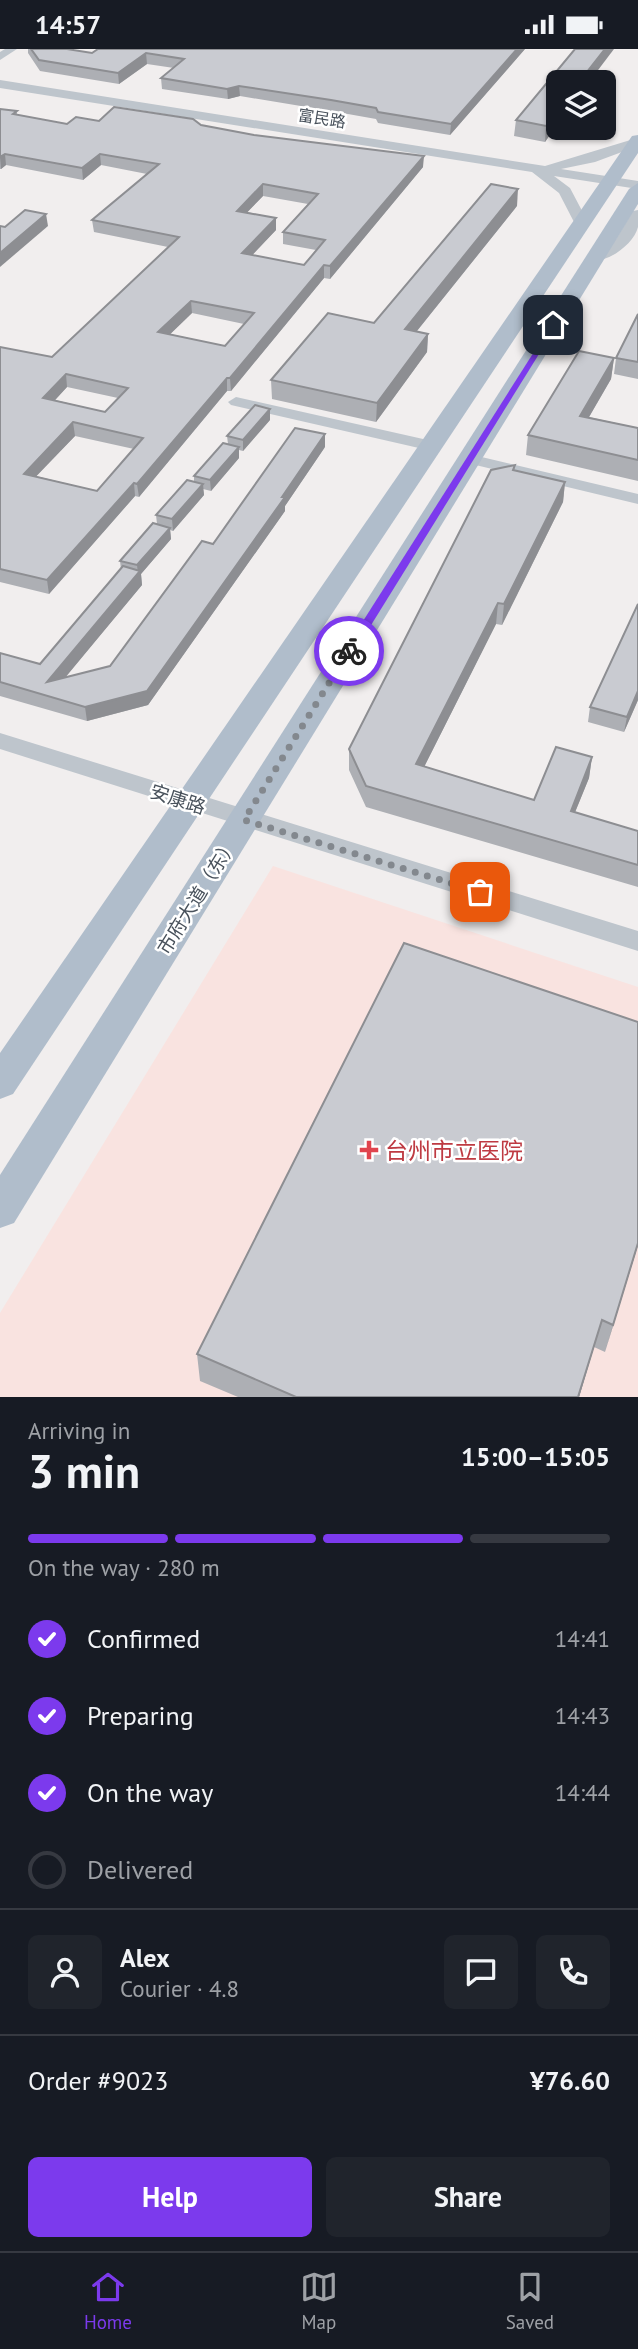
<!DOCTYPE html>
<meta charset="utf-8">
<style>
:root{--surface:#171b24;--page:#20242c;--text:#f1f3f6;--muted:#9ea1a6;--line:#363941;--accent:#7c3aed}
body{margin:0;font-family:"PT Sans","Noto Sans SC",sans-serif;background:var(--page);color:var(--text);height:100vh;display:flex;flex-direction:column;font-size:26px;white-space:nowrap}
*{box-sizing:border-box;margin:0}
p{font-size:23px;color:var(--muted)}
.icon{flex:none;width:38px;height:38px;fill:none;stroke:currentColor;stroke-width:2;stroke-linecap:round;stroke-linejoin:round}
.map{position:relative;height:1348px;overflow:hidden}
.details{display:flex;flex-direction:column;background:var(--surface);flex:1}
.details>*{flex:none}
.tools{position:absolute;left:546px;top:21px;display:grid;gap:14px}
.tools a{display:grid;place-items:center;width:70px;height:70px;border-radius:10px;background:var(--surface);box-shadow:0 2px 5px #0004;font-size:35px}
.pin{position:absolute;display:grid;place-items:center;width:60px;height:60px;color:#fff;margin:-30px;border-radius:14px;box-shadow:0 4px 10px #0006}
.courier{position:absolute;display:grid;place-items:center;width:70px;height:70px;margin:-35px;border:5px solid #7c3aed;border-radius:50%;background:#fff;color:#222;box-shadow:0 2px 9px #0007}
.headline em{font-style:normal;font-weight:700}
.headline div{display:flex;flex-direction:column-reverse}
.headline{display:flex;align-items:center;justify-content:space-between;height:119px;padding:0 28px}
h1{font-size:46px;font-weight:700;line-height:52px}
.bar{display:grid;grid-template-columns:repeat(4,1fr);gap:10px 7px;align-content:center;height:84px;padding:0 28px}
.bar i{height:9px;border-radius:5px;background:var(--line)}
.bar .current{background:var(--accent)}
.bar p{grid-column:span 4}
.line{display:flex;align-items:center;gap:18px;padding:0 28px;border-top:2px solid var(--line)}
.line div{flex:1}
.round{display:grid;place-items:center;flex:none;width:74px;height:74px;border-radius:10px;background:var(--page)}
ol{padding:0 28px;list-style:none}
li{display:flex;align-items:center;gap:21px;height:77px}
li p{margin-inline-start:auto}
li .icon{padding:7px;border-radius:50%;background:var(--accent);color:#fff;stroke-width:4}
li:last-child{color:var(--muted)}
li i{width:38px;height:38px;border:4px solid var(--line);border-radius:50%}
.primary-button{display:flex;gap:14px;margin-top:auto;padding:14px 28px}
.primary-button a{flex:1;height:80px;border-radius:10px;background:var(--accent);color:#fff;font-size:28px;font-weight:700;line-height:80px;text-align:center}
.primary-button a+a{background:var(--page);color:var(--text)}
.status{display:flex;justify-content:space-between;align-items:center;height:49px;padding:0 35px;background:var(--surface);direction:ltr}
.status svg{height:19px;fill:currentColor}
.tab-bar{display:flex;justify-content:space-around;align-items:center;height:98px;border-top:2px solid var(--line);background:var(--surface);font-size:19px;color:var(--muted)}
.tab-bar a{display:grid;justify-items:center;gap:4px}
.tab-bar .current{color:var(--accent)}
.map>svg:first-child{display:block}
.medical{fill:#f9e3e0}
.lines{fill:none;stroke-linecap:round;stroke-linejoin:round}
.minor{fill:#bec5cc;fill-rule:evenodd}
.tertiary{fill:#bec5cc;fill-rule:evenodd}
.primary{fill:#b0bdcb;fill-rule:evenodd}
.wall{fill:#adafb4;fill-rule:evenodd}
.shaded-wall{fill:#8d8e92}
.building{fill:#c9cbd1;stroke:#8d8e92;stroke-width:2;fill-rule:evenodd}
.route{fill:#7c3aed}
.done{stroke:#83888e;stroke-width:7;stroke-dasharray:0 12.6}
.health-dot{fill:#e0444e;stroke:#fff;stroke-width:2.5}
.labels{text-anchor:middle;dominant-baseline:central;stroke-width:5;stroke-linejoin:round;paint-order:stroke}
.far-street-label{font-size:16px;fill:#48515b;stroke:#fff}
.street-label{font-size:19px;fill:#48515b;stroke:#fff}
.near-health-label{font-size:23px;fill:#be3a42;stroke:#fff;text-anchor:start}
</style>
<div class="status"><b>14:57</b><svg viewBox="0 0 49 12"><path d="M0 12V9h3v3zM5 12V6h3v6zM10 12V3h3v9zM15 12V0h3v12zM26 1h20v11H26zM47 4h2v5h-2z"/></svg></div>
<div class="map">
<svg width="638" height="1348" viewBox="0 0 638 1348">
<rect width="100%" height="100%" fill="#f1eeee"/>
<path class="medical" d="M273 817 638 938V1348H0V1264Z"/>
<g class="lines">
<g class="minor">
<path d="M5 0H17L0 11V3Z"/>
<path d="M236 348 432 392 440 397 432 402 231 356 228 353Z"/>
<path d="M469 405 638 445V455L463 413V407Z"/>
</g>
<g class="tertiary">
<path d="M0 31 545 117 637 89 638 97 595 113 561 120 638 132V140L554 127 570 139 589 175 582 179 575 175 559 144 532 123 0 39Z"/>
<path d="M638 161C638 166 638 173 638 178 634 195 607 215 590 211V205L616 190 633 162Z"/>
<path d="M0 684 638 882V902L0 700Z"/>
</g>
<g class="primary">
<path d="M638 86V104L13 1045 0 1050V1004L632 87Z"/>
<path d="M638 134V155L14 1174 0 1179V1126L629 140Z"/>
</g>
</g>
<g class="wall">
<path d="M28 0H67L92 4 525 0 450 86 378 74 376 70 331 62 240 47 228 50 162 40 161 29 174 19 147 15 119 35 40 22 28 4Z"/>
<path d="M558 33V74L545 93 514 87 516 71Z"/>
<path d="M0 60 17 62V66L67 75 99 72 201 76 423 118 330 230 324 229 231 342H227L139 448 135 447 49 545 0 533V298L52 308 168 198 94 183 92 171 147 125 101 116 83 131 6 116 1 120H0ZM263 147 308 155 283 183V195L316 201 304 216 252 206 276 181V169L247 163ZM192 264 244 275 225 297 170 285ZM67 338 118 349 105 363 55 351ZM75 387 134 400 97 442 36 427Z"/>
<path d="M517 157 417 282 428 285 427 303 376 373 272 350 271 331 374 274Z"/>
<path d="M638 265V330L614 325 616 309Z"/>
<path d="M614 309 611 330 589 368 638 379V432L526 406 528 386Z"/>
<path d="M270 371 243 402 239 401V409L211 442 203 440 204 446 173 482 170 481 171 490 141 525 142 536 65 628 110 617 213 495 325 398 285 457V462L148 656 87 672 0 647V604L40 615 121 520 120 512 157 475 156 466 194 433V427L228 395 227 387Z"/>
<path d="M515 416V422L565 433 563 453 502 576 496 575 424 718 534 751 592 708 589 729 575 763 638 782V838L366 758 349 721V700Z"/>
<path d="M638 651 624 683 588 673 590 658Z"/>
<path d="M638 1196 605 1303 594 1298 579 1348H238L200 1332 197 1305Z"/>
</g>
<g class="shaded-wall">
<path d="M517 0H525L450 86 451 75Z"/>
<path d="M605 0H614L589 33H579Z"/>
<path d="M146 4 147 15 119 35 118 24Z"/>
<path d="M239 37 240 47 228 50 227 40Z"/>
<path d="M558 61V74L545 93 546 77Z"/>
<path d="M5 105 6 116 1 120 0 108Z"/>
<path d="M100 105 101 116 83 131 82 119Z"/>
<path d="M424 107 423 118 330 230V217Z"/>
<path d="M263 135V147L237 174V162Z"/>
<path d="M518 140 517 157 404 298 405 280Z"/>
<path d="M46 165 48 177 0 218V204Z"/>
<path d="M276 169V181L243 216 242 204Z"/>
<path d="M324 216V229L231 342 230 329Z"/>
<path d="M191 252 192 264 159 296 158 283Z"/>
<path d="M428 285 427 303 376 373 377 354Z"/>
<path d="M614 309 611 330 578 387 580 367Z"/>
<path d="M66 325 67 338 45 362 43 349Z"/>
<path d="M227 329V342L139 448 137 435Z"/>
<path d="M270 360V371L243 402V391Z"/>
<path d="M73 373 75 387 26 438 24 425Z"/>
<path d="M325 385V398L285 457V462L148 656 87 672 85 658 282 448Z"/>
<path d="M239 398V409L211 442 210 431Z"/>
<path d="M565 433 563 453 502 576 504 555Z"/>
<path d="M134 434 135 447 49 545 47 531Z"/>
<path d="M203 435 204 446 173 482 172 470Z"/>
<path d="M170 479 171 490 141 525 142 536 50 647 47 633 138 525 137 516Z"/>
<path d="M498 554 496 575 415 736 416 715Z"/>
<path d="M638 642V651L624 683 627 668Z"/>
<path d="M592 708 589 729 567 783 571 762Z"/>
<path d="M638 1194V1196L605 1303 613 1276Z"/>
<path d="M602 1271 579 1348H578Z"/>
</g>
<g class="building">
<path d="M31 0H67L92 4 98 0H517L451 75 378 63 376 59 331 51 239 37 227 40 161 29 184 10 146 4 118 24 39 11Z"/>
<path d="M575 0H605L579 33H558V61L546 77 516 71Z"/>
<path d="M114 58 193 70 201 76 254 86 424 107 330 217 324 216 230 329H227L137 435 134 434 47 531 0 520V298L52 308 179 188 92 171 159 115 100 105 82 119 5 105 0 108V60L17 62 13 65 67 75 76 68 99 72ZM263 135 318 145 283 183 325 191 304 216 242 204 276 169 237 162ZM191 252 254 264 225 297 158 283ZM66 325 128 339 105 363 43 349ZM73 373 143 389 97 442 24 425Z"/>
<path d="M491 135 518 140 405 280 428 285 377 354 271 331 328 264 374 274Z"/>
<path d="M25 161 46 165 0 204V177L5 178Z"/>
<path d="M638 265V313L616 309Z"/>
<path d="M579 302 614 309 580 367 638 379V411L528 386Z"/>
<path d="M255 356 270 360 243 391 227 387Z"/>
<path d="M295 379 325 385 282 448H285L147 642 85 658 0 633V604L40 615 123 517 140 522 47 633 110 617 202 492 213 495Z"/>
<path d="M223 394 239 398 210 431 194 427Z"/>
<path d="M515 416 513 421 565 433 504 555 498 554 416 715 534 751 556 698 592 708 571 762 638 782V816L366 737 349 700 491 421Z"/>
<path d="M187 431 203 435 172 470 156 466Z"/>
<path d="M153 474 170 479 137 516 120 512Z"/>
<path d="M638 555V642L627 668 590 658Z"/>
<path d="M404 894 638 973V1194L613 1276 602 1271 578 1348H296L197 1305Z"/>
</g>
<path class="route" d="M553 273 557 276 355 602 346 605 344 602Z"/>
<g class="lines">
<path class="done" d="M349 602 244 771 480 843"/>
</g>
<path class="health-dot" d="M365.5 1090.5h7v7h7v7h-7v7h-7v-7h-7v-7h7z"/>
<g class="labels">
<g class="far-street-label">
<text transform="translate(322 69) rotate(9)">富民路</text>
</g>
<g class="street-label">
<text transform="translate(178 750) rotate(18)">安康路</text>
<text transform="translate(197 847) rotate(-58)">市府大道（东）</text>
</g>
<g class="near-health-label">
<text x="385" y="1101">台州市立医院</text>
</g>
</g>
</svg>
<div class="tools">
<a><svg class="icon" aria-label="layers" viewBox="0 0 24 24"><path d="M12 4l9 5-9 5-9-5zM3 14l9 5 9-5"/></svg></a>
</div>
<div class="pin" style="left:480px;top:843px;background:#ea580c"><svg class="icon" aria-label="bag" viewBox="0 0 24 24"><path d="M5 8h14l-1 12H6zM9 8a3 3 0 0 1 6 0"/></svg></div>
<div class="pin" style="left:553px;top:276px;background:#1f2937"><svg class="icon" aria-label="home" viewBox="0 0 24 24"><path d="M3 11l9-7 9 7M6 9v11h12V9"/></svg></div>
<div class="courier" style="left:349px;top:602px"><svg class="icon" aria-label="bike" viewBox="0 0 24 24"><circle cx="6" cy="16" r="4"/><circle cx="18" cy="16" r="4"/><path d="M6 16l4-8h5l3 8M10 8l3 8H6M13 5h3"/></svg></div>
</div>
<section class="details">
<div class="headline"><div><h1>3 min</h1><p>Arriving in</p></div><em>15:00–15:05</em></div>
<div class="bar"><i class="current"></i><i class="current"></i><i class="current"></i><i></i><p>On the way · 280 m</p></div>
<ol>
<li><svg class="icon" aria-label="check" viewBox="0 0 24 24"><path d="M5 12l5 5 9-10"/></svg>Confirmed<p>14:41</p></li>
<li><svg class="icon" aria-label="check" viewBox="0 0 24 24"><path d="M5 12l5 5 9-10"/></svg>Preparing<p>14:43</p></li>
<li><svg class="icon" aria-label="check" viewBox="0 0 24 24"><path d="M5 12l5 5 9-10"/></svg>On the way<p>14:44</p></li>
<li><i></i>Delivered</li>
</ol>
<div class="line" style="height:126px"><a class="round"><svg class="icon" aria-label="person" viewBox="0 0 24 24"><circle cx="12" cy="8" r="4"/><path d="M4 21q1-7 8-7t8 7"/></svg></a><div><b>Alex</b><p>Courier · 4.8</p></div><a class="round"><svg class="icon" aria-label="chat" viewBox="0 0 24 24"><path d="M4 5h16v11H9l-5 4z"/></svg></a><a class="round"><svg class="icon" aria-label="phone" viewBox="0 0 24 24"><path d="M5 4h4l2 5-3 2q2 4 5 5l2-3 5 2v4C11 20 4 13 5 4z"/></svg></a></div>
<div class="line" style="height:91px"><div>Order #9023</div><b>¥76.60</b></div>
<div class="primary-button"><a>Help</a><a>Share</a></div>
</section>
<nav class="tab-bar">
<a class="current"><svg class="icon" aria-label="home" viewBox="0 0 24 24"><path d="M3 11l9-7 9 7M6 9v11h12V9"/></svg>Home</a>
<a><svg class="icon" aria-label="map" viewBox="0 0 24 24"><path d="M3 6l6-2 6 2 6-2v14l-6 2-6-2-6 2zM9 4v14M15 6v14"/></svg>Map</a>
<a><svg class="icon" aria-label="saved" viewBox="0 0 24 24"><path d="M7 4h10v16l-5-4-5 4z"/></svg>Saved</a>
</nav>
